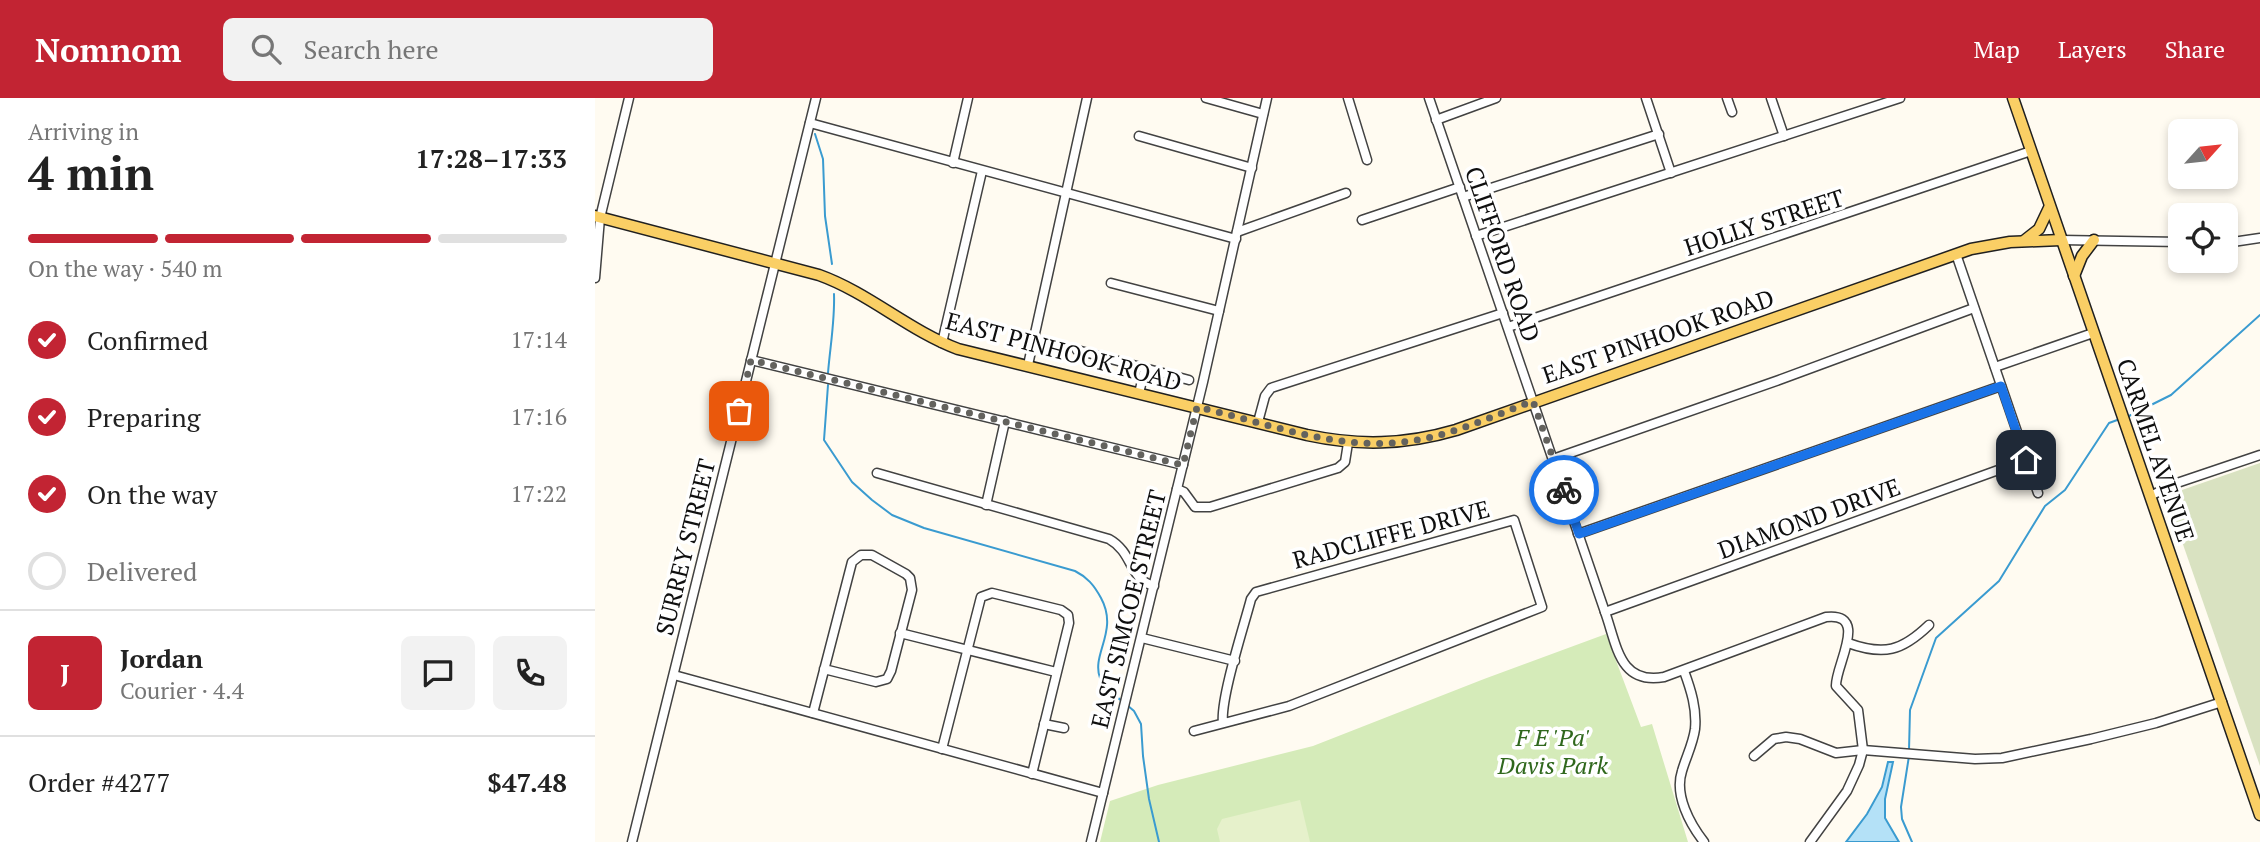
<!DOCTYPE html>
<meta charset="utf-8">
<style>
:root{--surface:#fff;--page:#f2f2f2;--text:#222;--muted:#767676;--line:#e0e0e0;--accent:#c22433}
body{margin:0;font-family:"PT Serif",serif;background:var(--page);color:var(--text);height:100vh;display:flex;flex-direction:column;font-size:26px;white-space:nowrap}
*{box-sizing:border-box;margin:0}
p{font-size:23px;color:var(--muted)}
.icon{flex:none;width:38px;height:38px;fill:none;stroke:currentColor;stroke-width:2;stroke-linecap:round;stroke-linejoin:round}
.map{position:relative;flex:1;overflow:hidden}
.sheet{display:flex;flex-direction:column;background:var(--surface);width:595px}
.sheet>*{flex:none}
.needle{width:46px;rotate:63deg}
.buttons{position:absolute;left:1573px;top:21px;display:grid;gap:14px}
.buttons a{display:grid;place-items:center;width:70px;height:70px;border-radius:10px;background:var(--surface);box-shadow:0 4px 10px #0003;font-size:35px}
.pin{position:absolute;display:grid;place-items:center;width:60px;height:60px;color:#fff;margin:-30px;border-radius:14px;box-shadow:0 4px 10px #0006}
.courier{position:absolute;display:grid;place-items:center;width:70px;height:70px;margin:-35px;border:5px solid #1a73e8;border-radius:50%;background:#fff;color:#222;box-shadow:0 2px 9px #0007}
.headline em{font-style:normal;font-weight:700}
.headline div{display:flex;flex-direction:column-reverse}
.headline{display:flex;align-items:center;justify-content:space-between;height:119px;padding:0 28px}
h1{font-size:46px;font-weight:700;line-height:52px}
.bar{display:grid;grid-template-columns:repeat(4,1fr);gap:10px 7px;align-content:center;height:84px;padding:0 28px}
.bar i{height:9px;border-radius:5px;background:var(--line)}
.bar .active{background:var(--accent)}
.bar p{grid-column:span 4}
.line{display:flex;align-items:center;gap:18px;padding:0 28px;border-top:2px solid var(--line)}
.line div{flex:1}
.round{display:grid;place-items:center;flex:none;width:74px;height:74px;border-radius:10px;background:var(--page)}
ol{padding:0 28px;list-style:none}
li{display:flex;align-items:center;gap:21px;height:77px}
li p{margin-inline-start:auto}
li .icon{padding:7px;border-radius:50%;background:var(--accent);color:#fff;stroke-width:4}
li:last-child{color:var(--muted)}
li i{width:38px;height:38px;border:4px solid var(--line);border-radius:50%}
header{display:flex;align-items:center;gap:42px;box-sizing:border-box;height:98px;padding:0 35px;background:var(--accent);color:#fff}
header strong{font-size:33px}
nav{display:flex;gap:38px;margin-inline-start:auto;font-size:24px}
.search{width:490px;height:63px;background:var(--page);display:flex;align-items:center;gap:18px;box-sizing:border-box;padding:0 24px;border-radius:10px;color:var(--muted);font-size:26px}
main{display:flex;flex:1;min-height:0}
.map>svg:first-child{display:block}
.green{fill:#d5ebb9}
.cemetery{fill:#d9e2c1}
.pitch{fill:#e6f1cb}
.water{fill:#b4e1f7;stroke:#3a9bd0;stroke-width:2}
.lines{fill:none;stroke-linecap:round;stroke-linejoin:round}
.stream{stroke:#3a9bd0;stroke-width:2}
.minor-casing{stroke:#424242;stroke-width:11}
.major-casing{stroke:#202020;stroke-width:13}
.minor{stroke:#fff;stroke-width:8}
.major{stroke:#facf65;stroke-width:10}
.done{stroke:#63625e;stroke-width:7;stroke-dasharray:0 12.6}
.route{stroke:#1a73e8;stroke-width:9}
.labels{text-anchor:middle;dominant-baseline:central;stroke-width:7;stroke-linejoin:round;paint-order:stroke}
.street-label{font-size:24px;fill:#0f0f0f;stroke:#fff}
.park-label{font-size:24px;font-style:italic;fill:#30681d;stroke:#fff}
</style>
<header>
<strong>Nomnom</strong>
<div class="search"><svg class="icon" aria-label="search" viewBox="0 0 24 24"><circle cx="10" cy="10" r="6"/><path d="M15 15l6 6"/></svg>Search here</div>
<nav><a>Map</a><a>Layers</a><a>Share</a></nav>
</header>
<main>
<section class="sheet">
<div class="headline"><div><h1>4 min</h1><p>Arriving in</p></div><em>17:28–17:33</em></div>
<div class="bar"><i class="active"></i><i class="active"></i><i class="active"></i><i></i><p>On the way · 540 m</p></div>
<ol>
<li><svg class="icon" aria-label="check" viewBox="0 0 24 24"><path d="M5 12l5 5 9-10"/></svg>Confirmed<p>17:14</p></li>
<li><svg class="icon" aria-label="check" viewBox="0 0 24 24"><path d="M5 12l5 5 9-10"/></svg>Preparing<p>17:16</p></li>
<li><svg class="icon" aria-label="check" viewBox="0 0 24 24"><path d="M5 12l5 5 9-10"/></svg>On the way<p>17:22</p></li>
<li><i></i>Delivered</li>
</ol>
<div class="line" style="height:126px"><b class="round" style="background:var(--accent);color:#fff">J</b><div><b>Jordan</b><p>Courier · 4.4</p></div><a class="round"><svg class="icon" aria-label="chat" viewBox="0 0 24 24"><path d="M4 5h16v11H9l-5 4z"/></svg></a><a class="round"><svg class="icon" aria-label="phone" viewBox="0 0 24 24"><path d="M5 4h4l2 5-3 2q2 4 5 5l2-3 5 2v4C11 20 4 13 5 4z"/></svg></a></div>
<div class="line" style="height:91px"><div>Order #4277</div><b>$47.48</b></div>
</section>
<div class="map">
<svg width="1665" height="744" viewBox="0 0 1665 744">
<rect width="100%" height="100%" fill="#fffbf1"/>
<path class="green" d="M1011 536 1046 629 1057 626 1093 744H505L515 703 563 687 718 648 889 581Z"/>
<path class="cemetery" d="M1665 365V668L1575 409 1587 392Z"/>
<path class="pitch" d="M705 702 715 744H625L622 731 627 721Z"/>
<path class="water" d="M1293 664H1298L1290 701V720L1304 744H1251L1272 716 1287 689Z"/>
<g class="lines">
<g class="stream">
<path d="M220 36 228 61 230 118 237 166"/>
<path d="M233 275C235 249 240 223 239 196"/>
<path d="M233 287 229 342 257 384 277 402 297 417 329 430 480 473C492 479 499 487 506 500 524 533 496 556 505 580 509 590 520 597 528 604"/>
<path d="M1534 318 1576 297 1665 217"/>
<path d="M532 607 539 613 546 626 548 658 554 701 564 744"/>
<path d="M1314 652 1315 612 1341 540 1404 483 1450 408 1470 392 1514 325 1525 321"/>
<path d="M1314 658 1306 709 1307 721 1317 744"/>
</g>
<g class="minor-casing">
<g id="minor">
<path d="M611 0 668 16"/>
<path d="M753 0 772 62"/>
<path d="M834 0 1010 514C1022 547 1024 587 1069 579L1231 519C1275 514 1240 568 1241 588L1263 612 1268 652 1264 667 1252 693 1215 744"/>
<path d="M1051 0 1076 75"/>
<path d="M1132 0 1137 14"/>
<path d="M1176 0 1189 38"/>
<path d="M841 22 901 0"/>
<path d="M215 25 641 141"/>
<path d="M544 38 657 70"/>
<path d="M358 65 373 0"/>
<path d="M868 99 1064 36"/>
<path d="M767 122 865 89"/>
<path d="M642 134 751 95"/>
<path d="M881 138 1305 0"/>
<path d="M1466 142 1586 144"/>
<path d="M1631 145 1665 140"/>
<path d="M1361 156 1443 395"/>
<path d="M0 180 5 120 34 0"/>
<path d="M516 185 624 213"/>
<path d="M913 229 1436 53"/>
<path d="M347 245 387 73"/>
<path d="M482 252 594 282"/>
<path d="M156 262 588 367"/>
<path d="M433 267 492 0"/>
<path d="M1400 269 1498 235"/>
<path d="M544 295 550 271"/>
<path d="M663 324 670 298 676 290 908 215"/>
<path d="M958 361 1184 282 1379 210"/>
<path d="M282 375 514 441C539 455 533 481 559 488"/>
<path d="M582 391 589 394 600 409H615L743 370 750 364 753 345"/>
<path d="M1555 398 1582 385 1665 357"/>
<path d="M391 407 410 323"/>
<path d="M983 436 1406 288"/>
<path d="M1010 514 1431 362"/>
<path d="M305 535 461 574"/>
<path d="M547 540 640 563"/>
<path d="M1253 545C1289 558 1307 553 1334 527"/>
<path d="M1089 573C1096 592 1102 611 1100 631 1098 646 1091 659 1087 673 1079 697 1095 726 1109 744"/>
<path d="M79 577 508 695"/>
<path d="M218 615 257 464 266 457H277L311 476 315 480 317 492 296 573 292 581 281 584 229 571"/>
<path d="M449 626 469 630"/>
<path d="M599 633 694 608 947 509 919 422 661 494 656 501C649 528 625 601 628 625"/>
<path d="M347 651 386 499 397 495 466 512 473 517 474 525 437 676"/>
<path d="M1159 658 1179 641 1191 639 1205 641 1241 655 1268 652 1380 661 1407 660 1496 641 1561 625 1627 604"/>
<path d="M37 744 221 0"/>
<path d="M496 744 608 284 672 0"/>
</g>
</g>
<g class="major-casing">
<g id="major">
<path d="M1418 0 1665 717"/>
<path d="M0 118 224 177C274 195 313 232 363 251L712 337C763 348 810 347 861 332L1376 151 1415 144 1466 142"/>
<path d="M1430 142 1444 131 1454 110"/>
<path d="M1479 178 1487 158 1499 142"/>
</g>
</g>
<use href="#minor" class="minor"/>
<use href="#major" class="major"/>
</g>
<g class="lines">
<path class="done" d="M144 313 156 262 588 367 602 309C673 325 743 354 816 343 858 337 898 318 938 303L969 392"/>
<path class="route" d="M969 392 984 436 1406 288 1431 362"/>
</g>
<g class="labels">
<g class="street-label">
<text transform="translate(1169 124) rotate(-18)">HOLLY STREET</text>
<text transform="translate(908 156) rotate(71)">CLIFFORD ROAD</text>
<text transform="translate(1063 238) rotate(-19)">EAST PINHOOK ROAD</text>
<text transform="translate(469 253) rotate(15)">EAST PINHOOK ROAD</text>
<text transform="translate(1561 352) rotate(71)">CARMEL AVENUE</text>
<text transform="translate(1214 420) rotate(-20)">DIAMOND DRIVE</text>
<text transform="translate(796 436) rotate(-15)">RADCLIFFE DRIVE</text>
<text transform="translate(90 449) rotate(-76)">SURREY STREET</text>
<text transform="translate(533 511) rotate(-76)">EAST SIMCOE STREET</text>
</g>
<g class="park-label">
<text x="958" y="639">F E 'Pa'<tspan x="958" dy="28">Davis Park</tspan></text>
</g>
</g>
</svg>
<div class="buttons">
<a><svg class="needle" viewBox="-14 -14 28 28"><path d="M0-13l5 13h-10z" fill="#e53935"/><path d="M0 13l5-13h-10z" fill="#767676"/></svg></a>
<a><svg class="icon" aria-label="locate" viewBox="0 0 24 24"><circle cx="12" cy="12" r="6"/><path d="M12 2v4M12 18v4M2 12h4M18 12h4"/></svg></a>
</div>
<div class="pin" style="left:144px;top:313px;background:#ea580c"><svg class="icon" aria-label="bag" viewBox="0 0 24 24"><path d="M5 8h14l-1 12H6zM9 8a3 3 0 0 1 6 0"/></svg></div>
<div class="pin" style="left:1431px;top:362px;background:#1f2937"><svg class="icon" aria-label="home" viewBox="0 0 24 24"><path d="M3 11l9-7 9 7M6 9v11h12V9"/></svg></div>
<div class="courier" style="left:969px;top:392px"><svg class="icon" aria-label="bike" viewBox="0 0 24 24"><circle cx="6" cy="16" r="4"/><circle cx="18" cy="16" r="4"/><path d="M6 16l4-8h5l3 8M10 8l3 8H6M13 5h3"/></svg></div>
</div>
</main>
